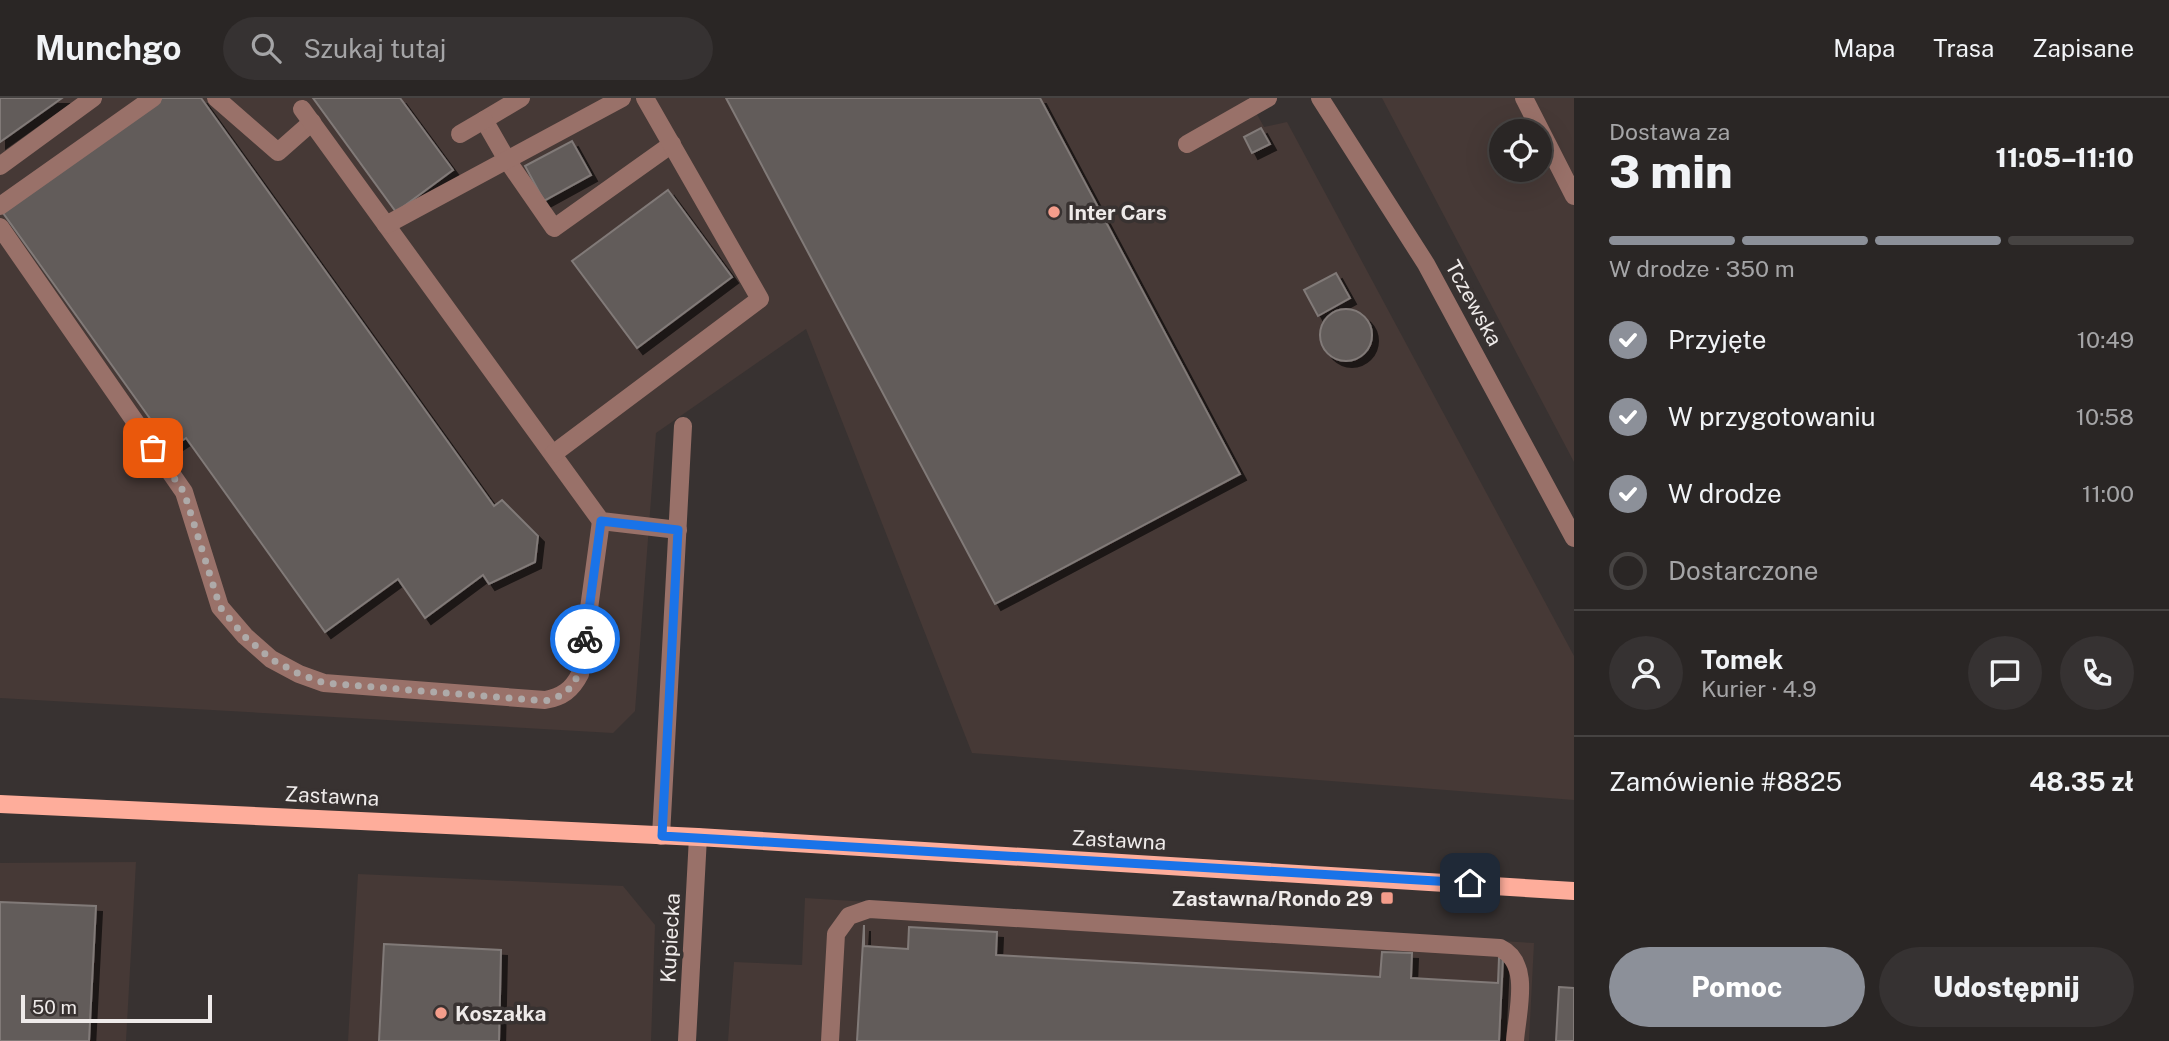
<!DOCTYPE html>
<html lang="pl">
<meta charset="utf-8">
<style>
:root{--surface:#2a2625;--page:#363232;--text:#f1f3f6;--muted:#a5a5a7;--line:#464342;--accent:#8c9099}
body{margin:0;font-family:"Public Sans",sans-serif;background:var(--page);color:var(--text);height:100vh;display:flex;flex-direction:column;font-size:26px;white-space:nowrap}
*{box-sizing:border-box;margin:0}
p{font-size:23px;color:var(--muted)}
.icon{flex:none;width:38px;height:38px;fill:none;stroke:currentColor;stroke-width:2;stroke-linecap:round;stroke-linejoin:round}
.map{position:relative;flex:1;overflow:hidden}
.sheet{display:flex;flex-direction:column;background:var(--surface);width:595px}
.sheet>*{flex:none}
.buttons{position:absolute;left:1489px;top:21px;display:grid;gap:14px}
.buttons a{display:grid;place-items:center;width:63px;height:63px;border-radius:50%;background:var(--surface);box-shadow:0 7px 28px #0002,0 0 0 2px var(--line);font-size:35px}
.scale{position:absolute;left:21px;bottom:18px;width:191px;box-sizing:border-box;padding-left:7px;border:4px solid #eeeae9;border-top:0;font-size:19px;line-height:24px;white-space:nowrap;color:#eeeae9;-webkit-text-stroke:5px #383231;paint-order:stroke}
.pin{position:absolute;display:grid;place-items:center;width:60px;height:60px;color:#fff;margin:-30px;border-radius:14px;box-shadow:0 4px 10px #0006}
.courier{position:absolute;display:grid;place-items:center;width:70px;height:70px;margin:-35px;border:5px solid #1a73e8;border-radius:50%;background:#fff;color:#222;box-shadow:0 2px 9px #0007}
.summary em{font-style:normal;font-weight:800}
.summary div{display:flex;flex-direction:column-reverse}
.summary{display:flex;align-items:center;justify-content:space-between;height:119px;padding:0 35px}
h1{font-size:46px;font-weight:800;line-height:52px}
.bar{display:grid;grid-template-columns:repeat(4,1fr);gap:10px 7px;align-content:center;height:84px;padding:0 35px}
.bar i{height:9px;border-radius:5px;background:var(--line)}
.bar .selected{background:var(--accent)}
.bar p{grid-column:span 4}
.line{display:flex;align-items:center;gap:18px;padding:0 35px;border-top:2px solid var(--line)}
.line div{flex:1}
.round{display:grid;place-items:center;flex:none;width:74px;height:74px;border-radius:37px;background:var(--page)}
ol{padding:0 35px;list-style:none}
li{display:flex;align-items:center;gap:21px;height:77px}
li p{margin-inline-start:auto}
li .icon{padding:7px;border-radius:50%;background:var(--accent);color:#fff;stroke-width:4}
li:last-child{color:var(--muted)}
li i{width:38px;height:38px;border:4px solid var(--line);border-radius:50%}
.cta{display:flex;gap:14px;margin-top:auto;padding:14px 35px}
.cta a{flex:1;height:80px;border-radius:42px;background:var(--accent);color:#fff;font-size:28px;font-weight:800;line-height:80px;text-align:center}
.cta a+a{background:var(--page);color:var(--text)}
header{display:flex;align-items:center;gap:42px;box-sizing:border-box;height:98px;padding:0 35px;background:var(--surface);border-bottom:2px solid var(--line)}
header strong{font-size:33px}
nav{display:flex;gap:38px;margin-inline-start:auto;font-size:24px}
.search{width:490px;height:63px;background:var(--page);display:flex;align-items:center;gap:18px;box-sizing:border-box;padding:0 24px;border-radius:38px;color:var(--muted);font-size:26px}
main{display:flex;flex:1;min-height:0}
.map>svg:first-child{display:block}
.built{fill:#463936;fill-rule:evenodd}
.building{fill:#625c5a;stroke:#817a78;stroke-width:2;filter:url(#shadow)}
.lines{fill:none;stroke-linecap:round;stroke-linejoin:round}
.minor{stroke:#997169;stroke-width:18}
.major{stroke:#fead9b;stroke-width:18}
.done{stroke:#aeaaa9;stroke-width:7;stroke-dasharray:0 12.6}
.route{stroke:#1a73e8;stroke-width:9}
.poi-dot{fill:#f49d8b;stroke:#383231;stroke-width:2.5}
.labels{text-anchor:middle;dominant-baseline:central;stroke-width:7;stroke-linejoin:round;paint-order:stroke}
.poi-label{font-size:21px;font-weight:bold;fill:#eeeae9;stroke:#383231;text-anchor:start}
.street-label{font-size:21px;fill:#eeeae9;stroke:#383231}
</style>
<header>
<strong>Munchgo</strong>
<div class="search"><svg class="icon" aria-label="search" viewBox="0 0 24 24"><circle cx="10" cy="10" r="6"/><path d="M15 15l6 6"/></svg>Szukaj tutaj</div>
<nav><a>Mapa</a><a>Trasa</a><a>Zapisane</a></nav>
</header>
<main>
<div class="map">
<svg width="1574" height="943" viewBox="0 0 1574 943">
<defs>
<filter id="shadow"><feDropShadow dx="6" dy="6" stdDeviation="0" flood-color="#0009"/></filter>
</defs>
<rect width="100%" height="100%" fill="#383231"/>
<g class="built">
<path d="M0 0H1248L1264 29 1287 24 1574 558V702L972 655 806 231 656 335 635 613 613 635 0 600Z"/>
<path d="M1382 0H1574V364ZM1502 33H1540V72H1502Z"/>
<path d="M136 764 126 943H0V765Z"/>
<path d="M358 776 623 788 655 827 651 943H348Z"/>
<path d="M805 800 1534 845 1529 943H728L734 864 802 867Z"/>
</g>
<g class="building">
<path d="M0 0H62L0 44Z"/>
<path d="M162 0H201L494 408 502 402 538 438 535 464 489 486 483 477 425 520 398 481 325 534 186 340 171 350 3 115Z"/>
<path d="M313 0H400L453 72 396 114Z"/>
<path d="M726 0H1040L1240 376 995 506Z"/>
<path d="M1261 30 1270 46 1252 55 1244 39Z"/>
<path d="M572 43 591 77 544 103 525 68Z"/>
<path d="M668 92 732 179 637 250 572 163Z"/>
<path d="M1336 175 1350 200 1318 218 1304 192Z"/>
<circle cx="1346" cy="237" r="26"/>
<path d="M0 804 96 808 89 943H0Z"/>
<path d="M864 827V848L908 851 909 829 997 834 996 857 1380 879 1382 854 1412 855 1411 880 1498 885 1499 860H1503L1499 943H857Z"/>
<path d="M384 846 501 852 499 943H379Z"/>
<path d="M1559 889 1574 890V943H1556Z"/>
</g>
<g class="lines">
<g class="minor">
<path d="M216 0 278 54 312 24"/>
<path d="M521 0 484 22 507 62 554 130 672 46"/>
<path d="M1320 0 1426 166 1574 440"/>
<path d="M1524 0 1574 98"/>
<path d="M302 11 601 423 678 432"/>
<path d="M460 36 484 22"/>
<path d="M1187 46 1268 0"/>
<path d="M0 68 93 0"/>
<path d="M0 108 153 0"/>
<path d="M386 127 622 0"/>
<path d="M0 129 184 394 220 509 245 538 271 561 299 576 324 585 545 602C562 599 572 592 580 576L601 423"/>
<path d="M553 356 760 201 645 0"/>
<path d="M661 738 683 328"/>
<path d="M687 943 698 739"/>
<path d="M830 943 836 836 849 818 869 811 1500 850C1532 865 1517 914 1515 943"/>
</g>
<path class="major" d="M0 706 698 739 1574 793"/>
</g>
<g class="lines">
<path class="done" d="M153 350 184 394 220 509 244 538 271 561 299 576 324 585 545 603C579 595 581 571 585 541"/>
<path class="route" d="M585 541 601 423 678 432 662 738 1470 785"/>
</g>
<g class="poi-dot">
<circle cx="1054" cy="114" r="7"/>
<rect x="1380" y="793" width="14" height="14" rx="3.5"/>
<circle cx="441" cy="915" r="7"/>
</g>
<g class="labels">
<g class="poi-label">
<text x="1068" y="114">Inter Cars</text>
<text x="1373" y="800" text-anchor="end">Zastawna/Rondo 29</text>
<text x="455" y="915">Koszałka</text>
</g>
<g class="street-label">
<text transform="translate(1474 205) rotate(61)">Tczewska</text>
<text transform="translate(332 698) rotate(3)">Zastawna</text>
<text transform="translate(1119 742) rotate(3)">Zastawna</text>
<text transform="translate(670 840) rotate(-87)">Kupiecka</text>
</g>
</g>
</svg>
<div class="buttons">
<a><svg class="icon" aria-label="locate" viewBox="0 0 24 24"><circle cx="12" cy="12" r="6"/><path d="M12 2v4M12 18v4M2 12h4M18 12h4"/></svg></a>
</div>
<div class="scale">50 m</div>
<div class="pin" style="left:153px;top:350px;background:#ea580c"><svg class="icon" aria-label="bag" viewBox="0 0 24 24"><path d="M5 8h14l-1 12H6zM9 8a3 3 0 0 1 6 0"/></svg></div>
<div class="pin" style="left:1470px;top:785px;background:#1f2937"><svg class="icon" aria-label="home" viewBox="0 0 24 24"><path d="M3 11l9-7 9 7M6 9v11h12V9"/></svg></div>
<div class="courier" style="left:585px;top:541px"><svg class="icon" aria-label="bike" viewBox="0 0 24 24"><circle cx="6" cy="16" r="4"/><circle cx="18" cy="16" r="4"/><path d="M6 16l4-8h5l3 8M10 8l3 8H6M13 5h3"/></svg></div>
</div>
<section class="sheet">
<div class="summary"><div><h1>3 min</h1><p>Dostawa za</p></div><em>11:05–11:10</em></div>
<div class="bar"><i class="selected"></i><i class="selected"></i><i class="selected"></i><i></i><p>W drodze · 350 m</p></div>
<ol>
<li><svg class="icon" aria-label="check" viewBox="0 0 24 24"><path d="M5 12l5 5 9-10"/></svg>Przyjęte<p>10:49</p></li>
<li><svg class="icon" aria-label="check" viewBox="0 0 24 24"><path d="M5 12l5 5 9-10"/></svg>W przygotowaniu<p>10:58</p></li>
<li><svg class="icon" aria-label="check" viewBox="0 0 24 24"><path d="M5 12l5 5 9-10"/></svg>W drodze<p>11:00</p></li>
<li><i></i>Dostarczone</li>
</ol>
<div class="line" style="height:126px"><a class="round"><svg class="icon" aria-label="person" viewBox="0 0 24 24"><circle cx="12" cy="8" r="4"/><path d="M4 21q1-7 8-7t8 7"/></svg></a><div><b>Tomek</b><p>Kurier · 4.9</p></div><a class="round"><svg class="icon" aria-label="chat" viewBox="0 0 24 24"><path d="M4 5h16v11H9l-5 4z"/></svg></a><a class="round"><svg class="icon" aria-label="phone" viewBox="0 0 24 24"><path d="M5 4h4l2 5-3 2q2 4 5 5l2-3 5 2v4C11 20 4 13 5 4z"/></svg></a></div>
<div class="line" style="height:91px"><div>Zamówienie #8825</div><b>48.35 zł</b></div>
<div class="cta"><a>Pomoc</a><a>Udostępnij</a></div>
</section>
</main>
